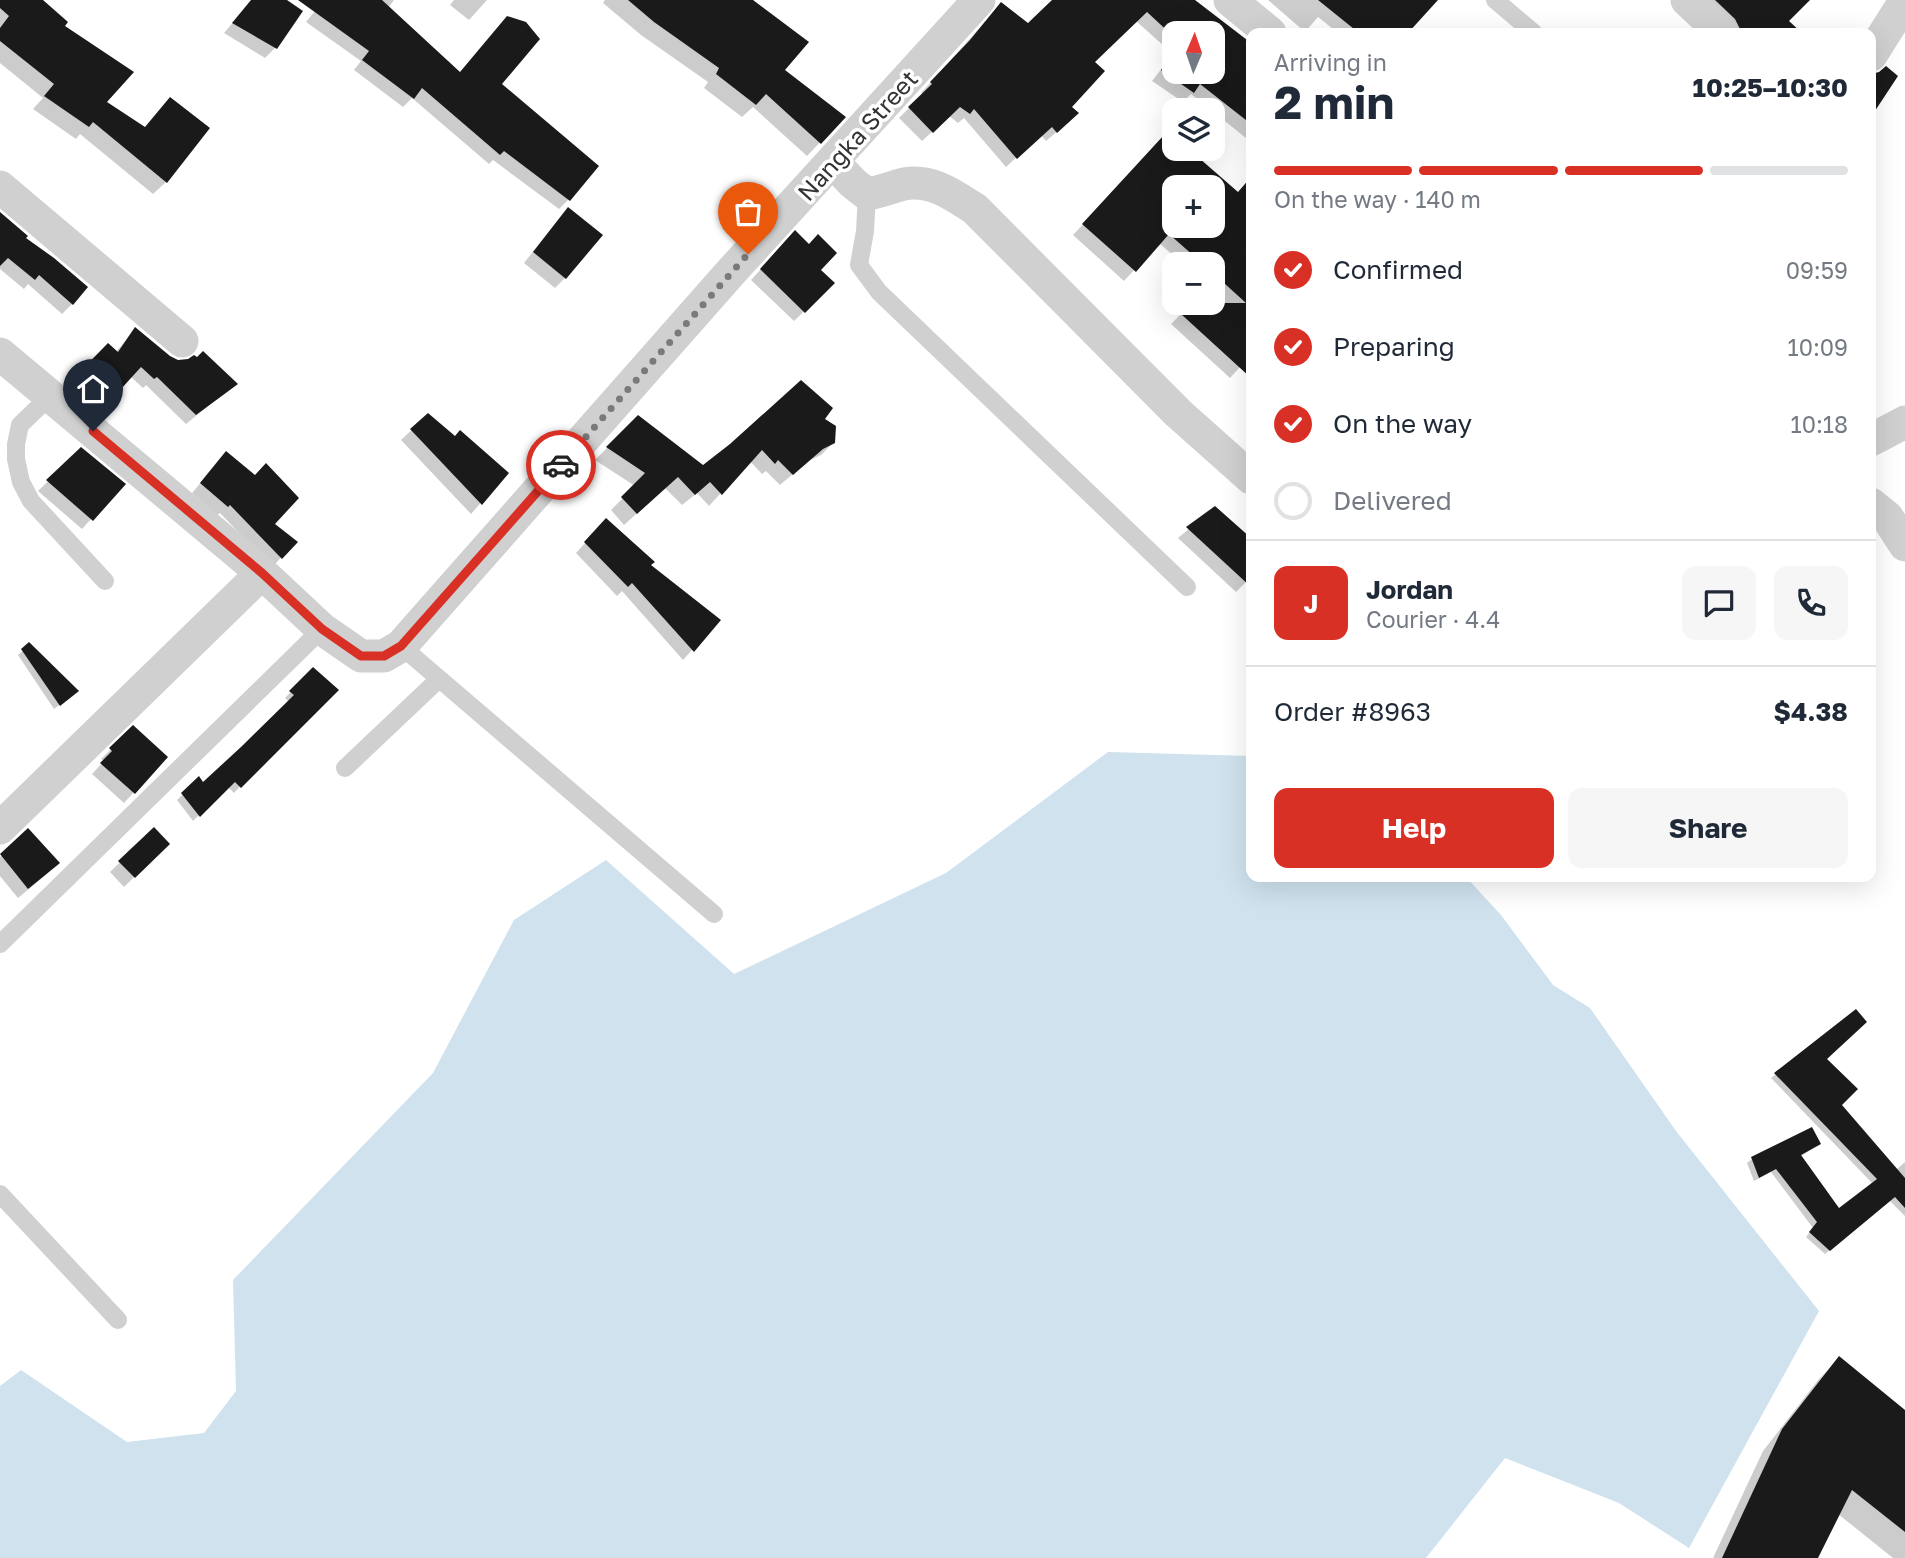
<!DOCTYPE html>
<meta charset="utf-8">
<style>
:root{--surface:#fff;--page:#f6f6f7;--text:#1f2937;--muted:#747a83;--line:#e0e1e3;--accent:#d93025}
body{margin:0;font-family:"Golos Text",sans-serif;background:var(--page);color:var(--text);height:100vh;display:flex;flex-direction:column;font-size:26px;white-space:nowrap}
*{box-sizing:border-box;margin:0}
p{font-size:23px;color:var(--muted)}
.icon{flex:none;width:38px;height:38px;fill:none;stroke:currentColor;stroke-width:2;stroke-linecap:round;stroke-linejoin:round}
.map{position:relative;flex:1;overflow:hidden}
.panel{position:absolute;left:1246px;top:28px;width:630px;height:854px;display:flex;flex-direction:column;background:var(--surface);border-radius:14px;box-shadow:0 7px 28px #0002}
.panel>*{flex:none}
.needle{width:46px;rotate:2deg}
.fabs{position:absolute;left:1162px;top:21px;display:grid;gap:14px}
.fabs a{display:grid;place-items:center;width:63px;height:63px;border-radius:14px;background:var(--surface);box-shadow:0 7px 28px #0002;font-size:35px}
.pin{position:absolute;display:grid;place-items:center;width:60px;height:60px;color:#fff;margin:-72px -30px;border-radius:50% 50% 50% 0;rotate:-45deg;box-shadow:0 0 7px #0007}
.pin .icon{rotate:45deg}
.courier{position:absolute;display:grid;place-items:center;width:70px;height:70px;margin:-35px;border:5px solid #d93025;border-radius:50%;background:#fff;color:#222;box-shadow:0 2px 9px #0007}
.summary em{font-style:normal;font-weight:700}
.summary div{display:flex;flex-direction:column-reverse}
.summary{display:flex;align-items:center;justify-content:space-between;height:119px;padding:0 28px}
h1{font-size:46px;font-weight:700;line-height:52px}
.bar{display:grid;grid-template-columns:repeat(4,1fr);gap:10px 7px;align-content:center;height:84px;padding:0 28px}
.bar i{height:9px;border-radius:5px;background:var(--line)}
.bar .on{background:var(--accent)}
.bar p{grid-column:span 4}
.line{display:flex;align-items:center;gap:18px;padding:0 28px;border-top:2px solid var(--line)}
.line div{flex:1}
.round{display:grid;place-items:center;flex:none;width:74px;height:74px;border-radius:14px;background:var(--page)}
ol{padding:0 28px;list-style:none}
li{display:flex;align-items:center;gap:21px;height:77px}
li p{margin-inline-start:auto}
li .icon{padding:7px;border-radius:50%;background:var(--accent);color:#fff;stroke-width:4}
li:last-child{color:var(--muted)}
li i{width:38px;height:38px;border:4px solid var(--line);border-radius:50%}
.primary-button{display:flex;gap:14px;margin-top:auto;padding:14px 28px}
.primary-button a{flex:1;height:80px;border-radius:14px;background:var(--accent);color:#fff;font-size:28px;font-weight:700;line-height:80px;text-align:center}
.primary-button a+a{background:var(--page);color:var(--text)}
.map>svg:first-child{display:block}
.water{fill:#cfe2ee}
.shadow{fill:#0003;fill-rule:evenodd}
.building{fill:#1a1a1a;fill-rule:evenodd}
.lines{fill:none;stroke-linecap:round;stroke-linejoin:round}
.service{stroke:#d0d0d0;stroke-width:18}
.minor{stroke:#d0d0d0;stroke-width:33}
.done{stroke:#7a7a7a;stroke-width:7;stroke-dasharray:0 12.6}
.route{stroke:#d93025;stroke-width:9}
.labels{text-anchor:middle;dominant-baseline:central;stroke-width:7;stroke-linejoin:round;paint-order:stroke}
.street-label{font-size:24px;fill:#333;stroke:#fff}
</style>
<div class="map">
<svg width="1905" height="1558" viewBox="0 0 1905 1558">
<rect width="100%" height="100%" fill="#fff"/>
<path class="water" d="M1108 752 1251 756V877H1466L1501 915 1553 985 1590 1008 1676 1131 1819 1311 1689 1548 1619 1503 1505 1458 1426 1558H0V1386L21 1370 127 1442 204 1433 236 1391 233 1280 433 1073 514 920 606 860 734 974 946 873Z"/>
<g class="shadow">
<path d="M0 0H41L62 26 104 102 166 182 153 194 80 134 76 139 33 109 43 98 0 63Z"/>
<path d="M252 0H284L275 48 265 58 224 33Z"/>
<path d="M324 0H394L388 8 459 74 500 85 569 199 559 209 493 160 489 164 412 98 403 107 354 70 361 61 306 22Z"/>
<path d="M454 0H487L469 20 450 5Z"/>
<path d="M605 0H744L783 71 844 117 807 156 753 107 742 117 704 88 708 82 641 35 603 3Z"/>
<path d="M1055 0H1173L1206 11 1251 45V142L1191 94 1183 102 1152 81 1173 54 1136 21 1093 62 1070 107 1067 123 1046 141 1041 135 1006 167 964 118 958 123 949 116 922 141 899 118 923 94 921 93 1001 4 1028 25ZM1174 33H1213V72H1174Z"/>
<path d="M1268 0H1435L1405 33H1338L1318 17 1305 32Z"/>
<path d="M1709 0H1808L1787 21 1799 33H1722Z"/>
<path d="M1165 138 1174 145V149H1179L1238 193 1251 178V355L1230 378 1171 324 1192 303H1213V264H1183L1159 243 1124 281 1073 235ZM1174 187H1213V226H1174Z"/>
<path d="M0 213 23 239 72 304 62 314 28 284 24 289 0 269Z"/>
<path d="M559 219 565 278 555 288 524 263Z"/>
<path d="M785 243 809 246 819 270 833 283 794 321 751 280Z"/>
<path d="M135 329 169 358 235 384 186 424 146 385 143 388 130 376 90 420 61 394 108 346 116 352Z"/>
<path d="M428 415 455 438 507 473 471 514 401 440Z"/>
<path d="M638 417 703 467 822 420 833 443 821 455 808 461 780 485 766 471 762 474 750 461 709 506 697 493 682 505 665 488 624 525 611 510 635 486 595 460Z"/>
<path d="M81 449 91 519 82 529 38 491Z"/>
<path d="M217 463 272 525 295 543 272 567 220 513 217 515 192 493Z"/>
<path d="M1214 508 1251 540V571L1246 582 1236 592 1178 538Z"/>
<path d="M597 530 649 566 718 621 683 660 622 591 617 596 576 553Z"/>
<path d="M29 645 72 695 54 709 18 655Z"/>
<path d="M313 669 261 764 234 793 228 787 193 821 177 800 199 779 203 784 289 702 285 698Z"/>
<path d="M133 728 166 757 124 803 92 774 104 761 101 759Z"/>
<path d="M154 829 168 844 124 887 110 872Z"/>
<path d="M28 830 48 873 18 898 0 876V857Z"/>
<path d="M1855 1012 1825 1059 1840 1105 1896 1170 1905 1162V1216L1890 1201 1825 1254 1806 1237 1813 1228 1771 1172 1754 1181 1747 1163 1752 1159 1819 1144 1800 1157 1839 1210 1873 1184 1771 1078Z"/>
<path d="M1839 1359 1905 1412V1558H1893L1838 1514 1816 1558H1713L1763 1451 1819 1379Z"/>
</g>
<g class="building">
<path d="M0 0H43L68 22 65 26 134 72 107 102 145 127 170 97 210 128 167 183 93 122 89 127 44 96 54 84 0 41V28L9 16 0 8Z"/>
<path d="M251 0H287L303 11 277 49 232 23Z"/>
<path d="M298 0H382L460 72 507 16 526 22 540 39 502 84 599 166 570 201 504 151 500 155 422 88 414 99 362 60 369 51Z"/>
<path d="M628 0H753L809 42 785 70 846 117 821 144 766 94 756 105 716 74 719 68 654 22Z"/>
<path d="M1052 0H1195L1251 43V124L1200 84 1194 93 1161 70 1174 53V72H1213V33H1174V37L1147 12 1095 62 1105 71 1072 107 1079 113 1057 133 1052 127 1017 159 974 109 970 114 960 107 933 133 908 107 932 84 930 82 970 40 1001 2 1028 23Z"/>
<path d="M1318 0H1438L1408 33H1359Z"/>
<path d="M1715 0H1810L1789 21 1802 33H1742L1735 19Z"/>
<path d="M1886 66 1898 76 1871 117V74L1879 72Z"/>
<path d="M1164 135 1174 143V149H1182L1188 153 1191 151 1238 192 1251 177V378L1169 303H1246L1213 273V264H1203L1169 234 1136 272 1082 224ZM1174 187H1213V226H1174Z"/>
<path d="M568 207 603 235 566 279 533 252Z"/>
<path d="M0 212 28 236 26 238 54 258 88 287 73 305 39 275 35 280 8 258 0 266Z"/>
<path d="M795 230 809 244 818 234 837 253 821 270 835 283 805 313 760 269Z"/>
<path d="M135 327 170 356 178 360 188 359 194 355 197 357 203 351 238 384 196 415 157 377 154 379 141 367 101 411 69 383 108 343 118 352Z"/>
<path d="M801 380 833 408 825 419 836 426 835 443 823 449 793 475 778 460 775 464 762 450 722 495 710 482 695 495 678 477 637 514 621 497 645 473 606 447 638 415 703 465 730 444Z"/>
<path d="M428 413 455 436 460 430 509 473 482 505 410 429Z"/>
<path d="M81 447 126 484 93 521 46 480Z"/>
<path d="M226 451 255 475 266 463 299 498 275 524 298 542 282 559 230 505 228 507 200 483Z"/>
<path d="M1215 506 1251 538V587L1186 527Z"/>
<path d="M606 518 655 562 651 565 721 620 694 652 632 583 628 587 584 542Z"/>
<path d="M29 642 79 691 60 706 21 649Z"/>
<path d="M313 667 339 690 241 788 235 782 200 817 181 793 199 776 203 782 241 747 294 695 289 691Z"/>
<path d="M133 725 168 757 135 794 100 763 112 751 109 748Z"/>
<path d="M154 827 170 844 135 878 118 861Z"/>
<path d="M28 828 60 863 28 889 0 854Z"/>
<path d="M1856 1009 1867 1022 1827 1059 1858 1089 1842 1105 1905 1178V1208L1895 1197 1830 1251 1809 1232 1817 1222 1776 1169 1759 1178 1751 1157 1812 1127 1821 1144 1801 1155 1839 1208 1877 1179 1774 1073Z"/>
<path d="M1839 1356 1905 1410V1532L1852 1490 1818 1558H1722L1782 1429Z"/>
</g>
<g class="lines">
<g class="service">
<path d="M1495 0 1534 33"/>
<path d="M867 194 865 231 859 265 879 292 1187 587"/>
<path d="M50 396 20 425 16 444V459L21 482 31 501 105 581"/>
<path d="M401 646 714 914"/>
<path d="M345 768 439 679"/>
<path d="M0 944 322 629"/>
<path d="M0 1194 118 1320"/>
</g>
<g class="minor">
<path d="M1230 0 1270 33"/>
<path d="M1687 0 1722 33"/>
<path d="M1871 55 1905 1"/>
<path d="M833 162 853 183 867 194C881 192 891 187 904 184 932 179 953 195 975 209L1178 413 1251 478"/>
<path d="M0 187 182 341"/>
<path d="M0 354 262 573 322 629 361 656H384L401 646 731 272 979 0"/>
<path d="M1871 440 1905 422"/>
<path d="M1871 504 1887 517 1905 545"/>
<path d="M0 828 262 573"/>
</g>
</g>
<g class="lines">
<path class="done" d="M561 465 748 254"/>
<path class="route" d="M93 431 262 573 322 629 361 656H384L401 646 561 465"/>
</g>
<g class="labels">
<g class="street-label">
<text transform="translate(857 135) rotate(-48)">Nangka Street</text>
</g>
</g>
</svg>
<div class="fabs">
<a><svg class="needle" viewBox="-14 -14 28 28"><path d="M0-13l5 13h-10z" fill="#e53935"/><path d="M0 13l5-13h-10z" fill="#747a83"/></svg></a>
<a><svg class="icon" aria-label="layers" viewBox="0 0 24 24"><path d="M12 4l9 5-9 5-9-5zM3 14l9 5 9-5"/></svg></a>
<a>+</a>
<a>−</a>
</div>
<div class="pin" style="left:748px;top:254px;background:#ea580c"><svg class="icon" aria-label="bag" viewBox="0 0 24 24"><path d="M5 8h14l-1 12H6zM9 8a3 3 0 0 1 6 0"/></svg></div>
<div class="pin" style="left:93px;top:431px;background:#1f2937"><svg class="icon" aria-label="home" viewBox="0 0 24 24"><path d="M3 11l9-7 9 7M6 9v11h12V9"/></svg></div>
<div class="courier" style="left:561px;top:465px"><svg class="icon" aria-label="car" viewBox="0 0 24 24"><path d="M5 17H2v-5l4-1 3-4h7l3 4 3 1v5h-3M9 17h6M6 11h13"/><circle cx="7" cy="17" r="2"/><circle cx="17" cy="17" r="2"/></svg></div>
<section class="panel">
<div class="summary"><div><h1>2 min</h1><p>Arriving in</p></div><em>10:25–10:30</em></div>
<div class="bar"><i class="on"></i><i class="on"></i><i class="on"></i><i></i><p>On the way · 140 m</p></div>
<ol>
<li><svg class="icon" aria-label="check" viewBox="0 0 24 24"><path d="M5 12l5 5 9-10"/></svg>Confirmed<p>09:59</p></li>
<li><svg class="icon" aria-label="check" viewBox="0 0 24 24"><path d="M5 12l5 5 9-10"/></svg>Preparing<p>10:09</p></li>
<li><svg class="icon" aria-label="check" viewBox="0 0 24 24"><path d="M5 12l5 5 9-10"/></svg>On the way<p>10:18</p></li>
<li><i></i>Delivered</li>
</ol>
<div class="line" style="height:126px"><b class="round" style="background:var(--accent);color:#fff">J</b><div><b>Jordan</b><p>Courier · 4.4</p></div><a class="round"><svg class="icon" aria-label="chat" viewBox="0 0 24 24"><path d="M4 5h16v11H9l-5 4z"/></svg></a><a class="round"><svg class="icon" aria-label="phone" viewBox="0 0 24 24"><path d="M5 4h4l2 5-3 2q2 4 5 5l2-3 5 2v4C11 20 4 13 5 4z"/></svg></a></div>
<div class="line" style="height:91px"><div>Order #8963</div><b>$4.38</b></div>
<div class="primary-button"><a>Help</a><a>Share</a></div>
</section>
</div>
